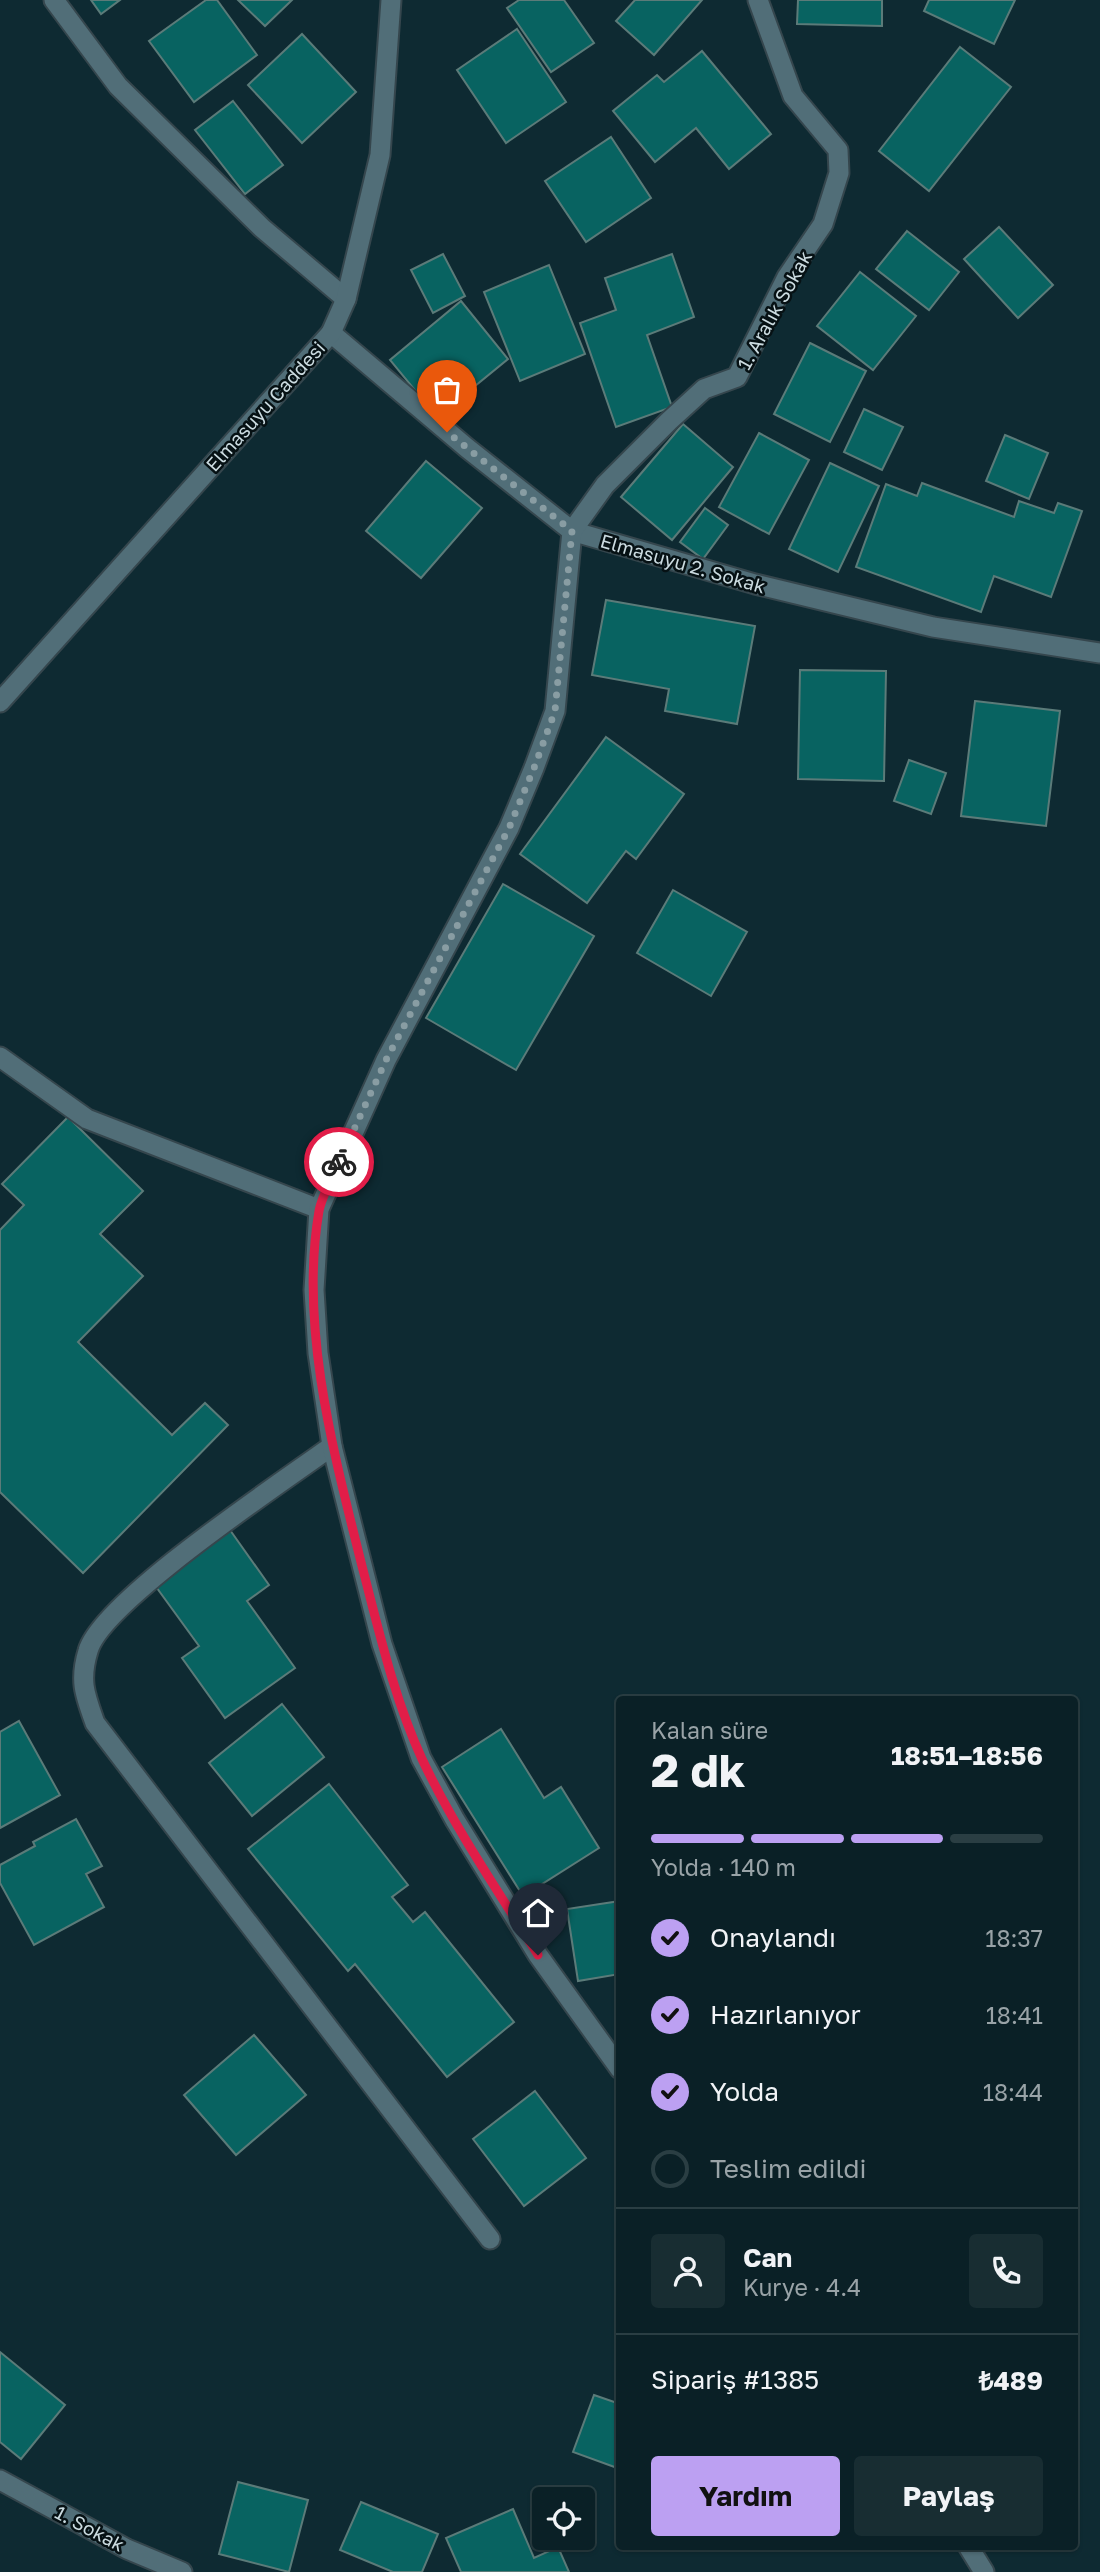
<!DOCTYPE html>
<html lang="tr">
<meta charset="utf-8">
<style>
:root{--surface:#0a2026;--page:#182d32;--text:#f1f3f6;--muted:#99a3a7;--line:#2a3e43;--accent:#bca0f2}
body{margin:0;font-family:"Golos Text",sans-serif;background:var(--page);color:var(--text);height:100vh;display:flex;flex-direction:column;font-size:26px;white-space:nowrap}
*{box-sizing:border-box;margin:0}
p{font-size:23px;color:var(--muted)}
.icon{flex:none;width:38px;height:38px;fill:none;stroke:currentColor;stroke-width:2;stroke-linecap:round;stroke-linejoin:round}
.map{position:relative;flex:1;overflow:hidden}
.drawer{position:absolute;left:616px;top:1696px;width:462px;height:854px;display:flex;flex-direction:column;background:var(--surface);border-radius:7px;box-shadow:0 2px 5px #0004,0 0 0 2px var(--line)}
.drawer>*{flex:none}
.buttons{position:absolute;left:532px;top:2487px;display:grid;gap:14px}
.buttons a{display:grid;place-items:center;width:63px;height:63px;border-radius:7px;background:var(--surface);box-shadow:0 2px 5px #0004,0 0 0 2px var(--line);font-size:35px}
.pin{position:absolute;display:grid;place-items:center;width:60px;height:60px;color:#fff;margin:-72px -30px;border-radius:50% 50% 50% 0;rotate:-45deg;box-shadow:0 0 7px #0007}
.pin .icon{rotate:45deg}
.courier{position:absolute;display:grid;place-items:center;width:70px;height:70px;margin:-35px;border:5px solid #e11d48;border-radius:50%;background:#fff;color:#222;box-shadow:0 2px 9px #0007}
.overview em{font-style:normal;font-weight:700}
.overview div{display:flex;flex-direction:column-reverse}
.overview{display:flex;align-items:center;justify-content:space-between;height:119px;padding:0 35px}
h1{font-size:46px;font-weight:700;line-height:52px}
.bar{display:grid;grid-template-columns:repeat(4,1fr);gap:10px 7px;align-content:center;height:84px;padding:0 35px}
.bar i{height:9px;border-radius:5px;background:var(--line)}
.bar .selected{background:var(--accent)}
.bar p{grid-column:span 4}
.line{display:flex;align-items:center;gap:18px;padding:0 35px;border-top:2px solid var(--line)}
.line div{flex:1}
.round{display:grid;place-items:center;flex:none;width:74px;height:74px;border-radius:7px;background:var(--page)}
ol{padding:0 35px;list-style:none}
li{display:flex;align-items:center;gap:21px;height:77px}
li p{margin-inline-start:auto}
li .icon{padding:7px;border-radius:50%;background:var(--accent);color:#111;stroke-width:4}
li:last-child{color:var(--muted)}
li i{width:38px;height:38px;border:4px solid var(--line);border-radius:50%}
.primary-button{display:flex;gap:14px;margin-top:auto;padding:14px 35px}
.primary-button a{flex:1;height:80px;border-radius:7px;background:var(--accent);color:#111;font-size:28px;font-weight:700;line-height:80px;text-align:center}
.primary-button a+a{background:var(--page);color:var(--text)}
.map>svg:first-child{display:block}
.building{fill:#086361;stroke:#5b7b79;stroke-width:2}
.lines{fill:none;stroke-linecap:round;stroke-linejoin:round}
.minor-casing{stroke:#35464d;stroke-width:23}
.tertiary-casing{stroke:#35464d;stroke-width:23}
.minor{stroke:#516e78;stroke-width:19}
.tertiary{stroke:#516e78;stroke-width:19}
.done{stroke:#899da3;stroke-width:7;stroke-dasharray:0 12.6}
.route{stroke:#e11d48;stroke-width:9}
.labels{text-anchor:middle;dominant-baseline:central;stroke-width:5;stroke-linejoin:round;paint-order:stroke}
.street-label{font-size:19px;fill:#cbdbe0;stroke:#061114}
</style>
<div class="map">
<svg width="1100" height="2572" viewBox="0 0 1100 2572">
<rect width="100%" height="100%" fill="#0e2a32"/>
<g class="building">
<path d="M91 0H120L101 14Z"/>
<path d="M206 0H217L257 55 194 102 149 41Z"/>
<path d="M238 0H292L265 26Z"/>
<path d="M519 0H564L594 43 551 72 507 8Z"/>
<path d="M635 0H702L654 55 616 21Z"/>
<path d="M798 0H882V26L797 24Z"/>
<path d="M929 0H1015L994 44 924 11Z"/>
<path d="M517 29 566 102 506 143 457 70Z"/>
<path d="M302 34 356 92 302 143 248 85Z"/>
<path d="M960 47 1011 87 929 191 879 151Z"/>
<path d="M702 51 771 134 729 169 696 128 655 162 613 111 657 75 664 82Z"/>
<path d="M233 101 283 165 245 194 195 130Z"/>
<path d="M611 137 651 198 586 242 545 181Z"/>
<path d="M999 227 1053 285 1018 318 964 259Z"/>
<path d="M907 231 959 272 929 310 876 269Z"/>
<path d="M443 254 465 296 433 313 411 270Z"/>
<path d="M672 254 694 317 647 335 672 407 616 427 580 323 616 310 605 278Z"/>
<path d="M549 265 585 354 520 381 484 292Z"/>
<path d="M860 272 916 316 873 370 817 326Z"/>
<path d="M461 301 508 359 437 417 390 360Z"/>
<path d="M810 343 866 371 830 442 774 414Z"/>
<path d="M864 409 903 427 882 470 844 452Z"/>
<path d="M683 424 733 467 672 540 621 497Z"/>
<path d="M759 433 809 460 769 534 719 507Z"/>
<path d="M1005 435 1048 453 1029 499 986 481Z"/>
<path d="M426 461 482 508 421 578 366 531Z"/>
<path d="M830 463 879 486 838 572 789 549Z"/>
<path d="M922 483 1014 517 1019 501 1054 513 1058 503 1082 511 1051 597 994 576 981 612 856 567 886 484 917 496Z"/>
<path d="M705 508 728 525 703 559 680 542Z"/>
<path d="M606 600 755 626 737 724 665 711 669 689 592 675Z"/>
<path d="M800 670 886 671 884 781 798 779Z"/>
<path d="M975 701 1060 711 1046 826 961 816Z"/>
<path d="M606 737 684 794 636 859 626 851 587 903 520 854Z"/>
<path d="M909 760 946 773 931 814 894 801Z"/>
<path d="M503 884 594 936 516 1070 426 1018Z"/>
<path d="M673 890 747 932 711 996 637 953Z"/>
<path d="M68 1117 143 1191 100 1234 143 1276 78 1342 172 1435 205 1403 228 1425 83 1573 0 1492V1230L24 1205 2 1184Z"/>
<path d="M230 1530 269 1585 247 1601 295 1668 225 1718 182 1658 199 1646 154 1584Z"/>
<path d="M282 1704 324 1757 252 1816 209 1763Z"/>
<path d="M19 1721 60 1795 0 1828V1732Z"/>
<path d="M501 1729 544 1798 561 1787 599 1848 523 1896 442 1767Z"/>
<path d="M329 1784 408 1885 392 1897 413 1922 425 1912 514 2022 447 2077 355 1964 348 1971 248 1849Z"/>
<path d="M76 1819 102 1866 86 1874 104 1907 34 1945 0 1883V1865L35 1846 33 1842Z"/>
<path d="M620 1901V1974L578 1981 567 1909Z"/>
<path d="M254 2035 306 2095 236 2155 184 2095Z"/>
<path d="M535 2091 586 2158 524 2206 473 2139Z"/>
<path d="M0 2352 65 2405 21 2459 0 2442Z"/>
<path d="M594 2395 620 2404V2469L573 2452Z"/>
<path d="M238 2482 308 2500 289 2572 219 2554Z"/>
<path d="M361 2502 438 2534 422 2572H393L340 2550Z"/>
<path d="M513 2509 534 2558 558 2547 569 2572H461L446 2538Z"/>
</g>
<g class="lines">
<g class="minor-casing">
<g id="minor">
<path d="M54 0 118 86 262 228 346 299"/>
<path d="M331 333 467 448 572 531 755 584 933 627 1100 653"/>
<path d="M0 1057 87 1119 319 1209"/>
<path d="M332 1446C284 1481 101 1602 88 1651 79 1681 85 1695 95 1723L490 2239"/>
<path d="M620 2069 538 1955 455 1820 421 1758 382 1644 332 1446 318 1353 314 1290 319 1209 386 1060 509 828 534 768 555 711 572 531 605 485 669 421 704 389 737 377 787 277 823 224 839 173 838 150 793 96 758 0"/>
<path d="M0 2480 127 2549 182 2572"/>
<path d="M968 2546 984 2572"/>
</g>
</g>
<g class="tertiary-casing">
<path id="tertiary" d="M0 702 331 333 346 299 380 155 391 0"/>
</g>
<use href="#minor" class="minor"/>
<use href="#tertiary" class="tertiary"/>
</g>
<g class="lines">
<path class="done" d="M339 1162 386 1060 509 828 534 768 555 711 572 531 447 432"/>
<path class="route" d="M339 1162C333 1177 322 1195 319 1211 299 1327 334 1454 362 1566 379 1631 394 1698 422 1759 454 1827 498 1891 538 1955"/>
</g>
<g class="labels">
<g class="street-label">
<text transform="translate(774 310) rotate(-61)">1. Aralık Sokak</text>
<text transform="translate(265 406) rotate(-48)">Elmasuyu Caddesi</text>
<text transform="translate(683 563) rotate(16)">Elmasuyu 2. Sokak</text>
<text transform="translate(90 2528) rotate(28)">1. Sokak</text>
</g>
</g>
</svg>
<div class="buttons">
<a><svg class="icon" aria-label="locate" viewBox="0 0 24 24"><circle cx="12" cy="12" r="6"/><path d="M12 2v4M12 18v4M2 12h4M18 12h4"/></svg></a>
</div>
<div class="pin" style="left:447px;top:432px;background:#ea580c"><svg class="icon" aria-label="bag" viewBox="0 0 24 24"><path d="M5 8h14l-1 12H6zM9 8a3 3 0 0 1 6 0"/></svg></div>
<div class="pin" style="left:538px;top:1955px;background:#1f2937"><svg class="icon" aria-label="home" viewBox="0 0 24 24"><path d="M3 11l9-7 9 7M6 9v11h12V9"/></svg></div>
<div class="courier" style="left:339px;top:1162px"><svg class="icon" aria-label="bike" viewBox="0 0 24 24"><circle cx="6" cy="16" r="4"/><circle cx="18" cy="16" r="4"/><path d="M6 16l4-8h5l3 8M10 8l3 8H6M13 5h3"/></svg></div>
<section class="drawer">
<div class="overview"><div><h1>2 dk</h1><p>Kalan süre</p></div><em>18:51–18:56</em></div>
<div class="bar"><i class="selected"></i><i class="selected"></i><i class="selected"></i><i></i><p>Yolda · 140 m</p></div>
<ol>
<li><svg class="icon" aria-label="check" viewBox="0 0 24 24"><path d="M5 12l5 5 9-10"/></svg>Onaylandı<p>18:37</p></li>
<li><svg class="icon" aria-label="check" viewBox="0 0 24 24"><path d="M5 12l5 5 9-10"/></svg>Hazırlanıyor<p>18:41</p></li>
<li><svg class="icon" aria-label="check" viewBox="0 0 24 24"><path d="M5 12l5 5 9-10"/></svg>Yolda<p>18:44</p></li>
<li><i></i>Teslim edildi</li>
</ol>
<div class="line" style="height:126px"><a class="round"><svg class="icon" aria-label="person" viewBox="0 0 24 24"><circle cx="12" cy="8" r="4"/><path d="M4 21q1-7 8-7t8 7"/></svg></a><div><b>Can</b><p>Kurye · 4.4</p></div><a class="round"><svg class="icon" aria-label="phone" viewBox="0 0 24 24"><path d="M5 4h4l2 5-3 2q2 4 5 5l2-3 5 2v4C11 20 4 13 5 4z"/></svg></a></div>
<div class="line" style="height:91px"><div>Sipariş #1385</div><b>₺489</b></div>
<div class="primary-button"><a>Yardım</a><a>Paylaş</a></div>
</section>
</div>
